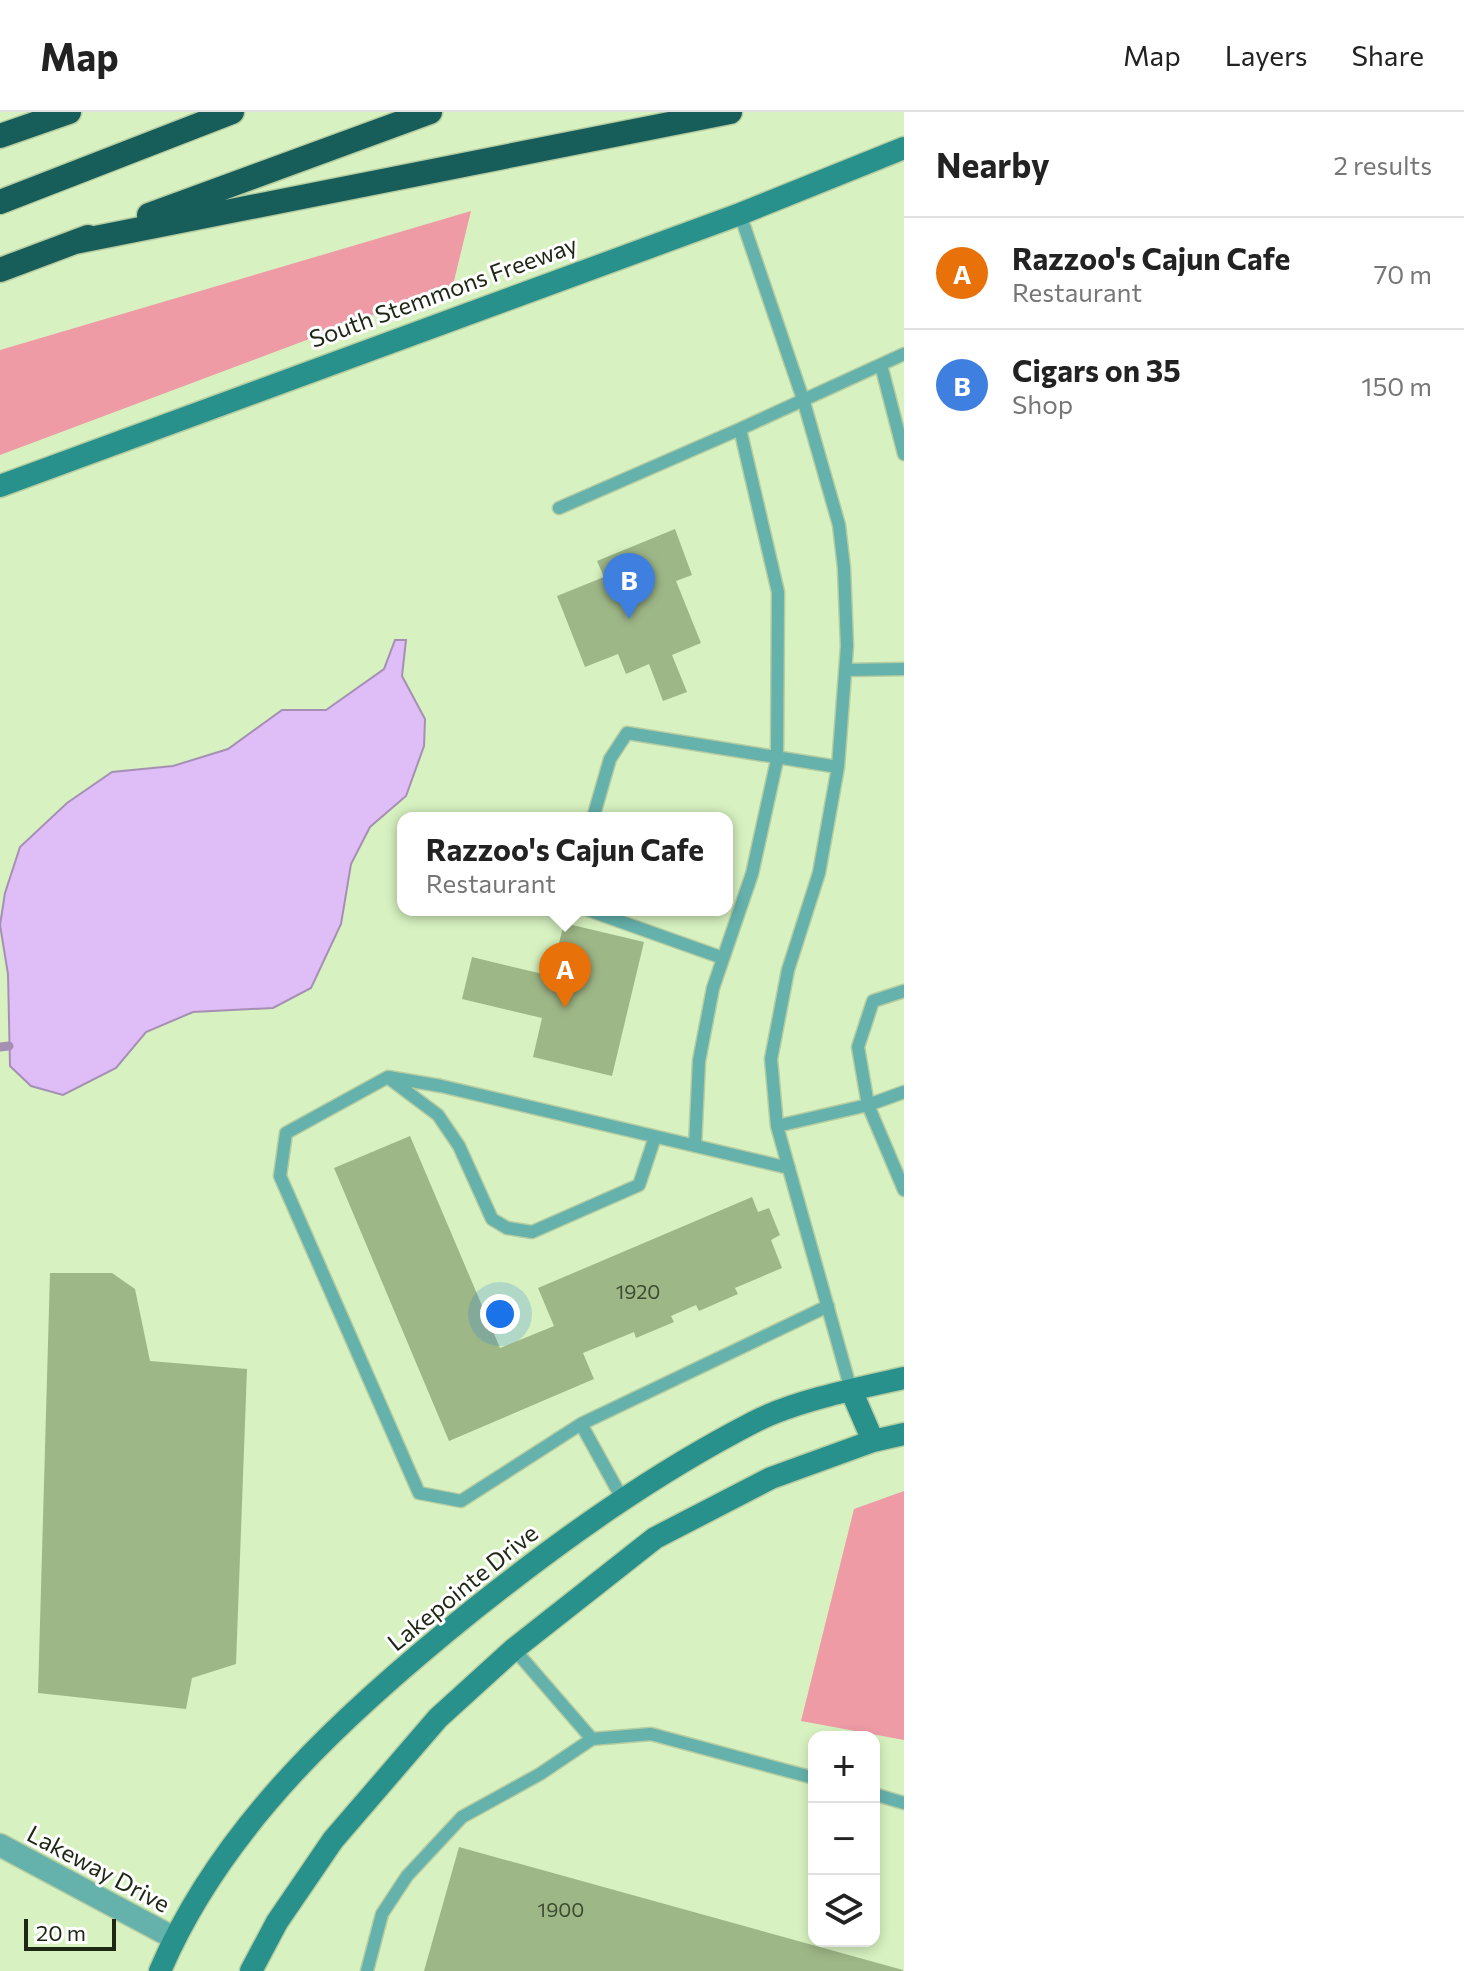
<!DOCTYPE html>
<meta charset="utf-8">
<style>
:root{--surface:#fff;--page:#f6f6f6;--text:#222;--muted:#767676;--line:#e0e0e0;--accent:#ea580c}
body{margin:0;font-family:Commissioner,sans-serif;background:var(--page);color:var(--text)}
.controls{position:absolute;right:24px;bottom:24px;display:grid;overflow:hidden;border-radius:16px;box-shadow:0 4px 12px #0003}
.controls button{width:72px;height:72px;display:grid;place-items:center;padding:0;border:0;border-bottom:2px solid var(--line);background:var(--surface);color:var(--text);font:40px sans-serif}
.scale{position:absolute;left:24px;bottom:20px;width:92px;box-sizing:border-box;padding-left:8px;border:4px solid #1d2714;border-top:0;font-size:22px;line-height:28px;white-space:nowrap;color:#1d2714;-webkit-text-stroke:6px #fff;paint-order:stroke}
.you{position:absolute;left:500px;top:1202px;width:28px;height:28px;margin:-20px;border:6px solid #fff;border-radius:50%;background:#1a73e8;box-shadow:0 0 0 12px #1a73e833}
.badge{display:grid;place-items:center;width:52px;height:52px;border-radius:50%;background:var(--accent);color:#fff;font-size:26px;font-weight:700}
.pin{position:absolute;translate:-50% -66px;filter:drop-shadow(0 2px 4px #0008)}
.pin::after{content:'';position:absolute;top:42px;width:28px;height:24px;background:inherit;clip-path:polygon(0 0,100% 0,50% 100%)}
.popup{position:absolute;left:397px;top:700px;width:336px;height:104px;box-sizing:border-box;display:grid;place-content:center;border-radius:16px;background:var(--surface);filter:drop-shadow(0 2px 6px #0005);font-size:26px;white-space:nowrap;color:var(--muted)}
.popup b{font-size:30px;color:var(--text)}
.popup::after{content:'';position:absolute;left:50%;top:100%;margin-left:-16px;border:16px solid transparent;border-top-color:var(--surface)}
.list{margin:0;padding:0;list-style:none}
h2{display:flex;justify-content:space-between;align-items:center;height:104px;margin:0;padding:0 32px;font-size:34px}
h2 small{font-size:26px;font-weight:400;color:var(--muted)}
.list li{display:grid;grid-template-columns:52px 1fr auto;gap:24px;align-items:center;box-sizing:border-box;height:112px;padding:0 32px;border-top:2px solid var(--line)}
.list b{display:block;font-size:30px;white-space:nowrap}
.list p{margin:0;font-size:26px;white-space:nowrap;color:var(--muted)}
.list em{font-size:26px;font-style:normal;color:var(--muted)}
.icon{flex:none;width:44px;height:44px;fill:none;stroke:currentColor;stroke-width:2;stroke-linecap:round;stroke-linejoin:round}
.map{position:relative;flex:none;width:904px;height:1859px;overflow:hidden}
header{display:flex;align-items:center;gap:48px;box-sizing:border-box;height:112px;padding:0 40px;background:var(--surface);border-bottom:2px solid var(--line)}
header strong{font-size:38px}
nav{display:flex;gap:44px;margin-inline-start:auto;font-size:28px}
main{display:flex}
aside{flex:1;background:var(--surface)}
.map>svg:first-child{display:block}
.green{fill:#ee9ba6}
.water{fill:#dfbdf7;stroke:#a590b3;stroke-width:2}
.lines{fill:none;stroke-linecap:round;stroke-linejoin:round}
.stream{stroke:#a590b3;stroke-width:9}
.building{fill:#9eb787}
.service-casing{stroke:#b6cda1;stroke-width:15}
.minor-casing{stroke:#b6cda1;stroke-width:25}
.secondary-casing{stroke:#b6cda1;stroke-width:25}
.motorway-casing{stroke:#b6cda1;stroke-width:27}
.service{stroke:#65b1ac;stroke-width:12}
.minor{stroke:#65b1ac;stroke-width:22}
.secondary{stroke:#28918c;stroke-width:22}
.motorway{stroke:#175e5b;stroke-width:24}
.labels{text-anchor:middle;dominant-baseline:central;stroke-width:6;stroke-linejoin:round;paint-order:stroke}
.number-label{font-size:20px;fill:#3d4b31}
.street-label{font-size:24px;fill:#1d2714;stroke:#fff}
</style>
<header>
<strong>Map</strong>
<nav><a>Map</a><a>Layers</a><a>Share</a></nav>
</header>
<main>
<div class="map">
<svg width="904" height="1859" viewBox="0 0 904 1859">
<rect width="100%" height="100%" fill="#d7f2c0"/>
<!-- green -->
<path class="green" d="M 471,99 L 453,173 L 0,343 L 0,238 Z
M 904,1379 L 904,1628 L 801,1609 L 854,1397 Z"/>
<!-- water -->
<path class="water" d="M 395,528 L 406,528 L 402,564 L 425,607 L 424,634 L 406,684 L 370,715 L 351,752 L 341,812 L 311,876 L 273,896 L 193,900 L 146,920 L 116,956 L 63,983 L 31,974 L 10,954 L 8,862 L 0,813 L 5,781 L 20,735 L 67,691 L 112,660 L 173,654 L 228,637 L 282,598 L 326,598 L 384,557 Z"/>
<g class="lines">
<!-- stream -->
<path class="stream" d="M 0,935 L 9,934"/>
</g>
<!-- building -->
<path class="building" d="M 675,417 L 692,463 L 676,469 L 701,531 L 672,543 L 687,580 L 663,589 L 649,552 L 626,562 L 618,542 L 585,555 L 557,484 L 604,465 L 597,449 Z
M 564,811 L 644,830 L 612,964 L 533,945 L 542,906 L 462,887 L 472,845 L 551,864 Z
M 410,1024 L 500,1236 L 554,1214 L 538,1176 L 752,1085 L 758,1100 L 769,1096 L 780,1123 L 771,1128 L 782,1156 L 735,1176 L 738,1182 L 699,1199 L 696,1193 L 671,1204 L 674,1210 L 636,1226 L 634,1220 L 583,1241 L 594,1267 L 449,1329 L 334,1056 Z
M 50,1161 L 112,1161 L 135,1177 L 150,1249 L 247,1257 L 236,1552 L 192,1566 L 186,1597 L 38,1581 Z
M 459,1735 L 903,1858 L 903,1859 L 424,1859 Z"/>
<g class="lines">
<defs>
<path id="service" d="M 740,102 L 803,287 L 839,413 L 844,456 L 847,534 L 838,655 L 819,761 L 788,858 L 771,947 L 777,1014 L 851,1278
M 881,253 L 904,342
M 559,396 L 740,317
M 846,558 L 904,557
M 593,706 L 610,647 L 627,621 L 838,655
M 588,798 L 723,846
M 904,879 L 873,889 L 858,935 L 868,993 L 904,1078
M 390,967 L 438,1003 L 459,1034 L 492,1107 L 507,1116 L 532,1120 L 639,1073 L 655,1025
M 777,1014 L 868,993 L 904,980
M 695,1034 L 699,949 L 713,876 L 752,762 L 777,648 L 778,480 L 740,317 L 904,242
M 789,1056 L 441,974 L 388,965 L 286,1021 L 280,1064 L 419,1381 L 461,1389 L 581,1312 L 828,1194
M 581,1312 L 623,1388
M 514,1537 L 592,1627 L 651,1622 L 814,1666
M 874,1682 L 904,1691
M 367,1859 L 382,1802 L 407,1764 L 462,1705 L 540,1662 L 592,1627"/>
<path id="minor" d="M 0,1733 L 174,1826"/>
<path id="secondary" d="M 0,374 L 740,102 L 904,36
M 851,1278 L 873,1329
M 160,1859 C 223,1711 350,1597 473,1498 C 561,1428 653,1362 754,1310 C 794,1289 859,1276 904,1266
M 251,1859 L 277,1810 L 333,1728 L 438,1606 L 514,1537 L 655,1426 L 771,1366 L 873,1329 L 904,1322"/>
<path id="motorway" d="M 0,24 L 69,0
M 0,90 L 232,0
M 149,103 L 430,0
M 75,130 L 730,0
M 0,158 L 88,125"/>
</defs>
<!-- service casing -->
<use href="#service" class="service-casing"/>
<!-- minor casing -->
<use href="#minor" class="minor-casing"/>
<!-- secondary casing -->
<use href="#secondary" class="secondary-casing"/>
<!-- motorway casing -->
<use href="#motorway" class="motorway-casing"/>
<!-- service -->
<use href="#service" class="service"/>
<!-- minor -->
<use href="#minor" class="minor"/>
<!-- secondary -->
<use href="#secondary" class="secondary"/>
<!-- motorway -->
<use href="#motorway" class="motorway"/>
</g>
<g class="labels">
<!-- number labels -->
<g class="number-label">
<text x="638" y="1179">1920</text>
<text x="561" y="1797">1900</text>
</g>
<!-- street labels -->
<g class="street-label">
<text transform="translate(443 179) rotate(-20)">South Stemmons Freeway</text>
<text transform="translate(462 1475) rotate(-39)">Lakepointe Drive</text>
<text transform="translate(99 1756) rotate(28)">Lakeway Drive</text>
</g>
</g>
</svg>
<div class="controls">
<button>+</button>
<button>−</button>
<button><svg class="icon" aria-label="layers" viewBox="0 0 24 24"><path d="M12 4l9 5-9 5-9-5zM3 14l9 5 9-5"/></svg></button>
</div>
<div class="scale">20 m</div>
<div class="you"></div>
<div class="pin badge" style="left:565px;top:896px;background:#e8710a">A</div>
<div class="popup"><b>Razzoo's Cajun Cafe</b>Restaurant</div>
<div class="pin badge" style="left:629px;top:507px;background:#3f7fe0">B</div>
</div>
<aside>
<h2>Nearby<small>2 results</small></h2>
<ul class="list">
<li><span class="badge" style="background:#e8710a">A</span><div><b>Razzoo's Cajun Cafe</b><p>Restaurant</p></div><em>70 m</em></li>
<li><span class="badge" style="background:#3f7fe0">B</span><div><b>Cigars on 35</b><p>Shop</p></div><em>150 m</em></li>
</ul>
</aside>
</main>
